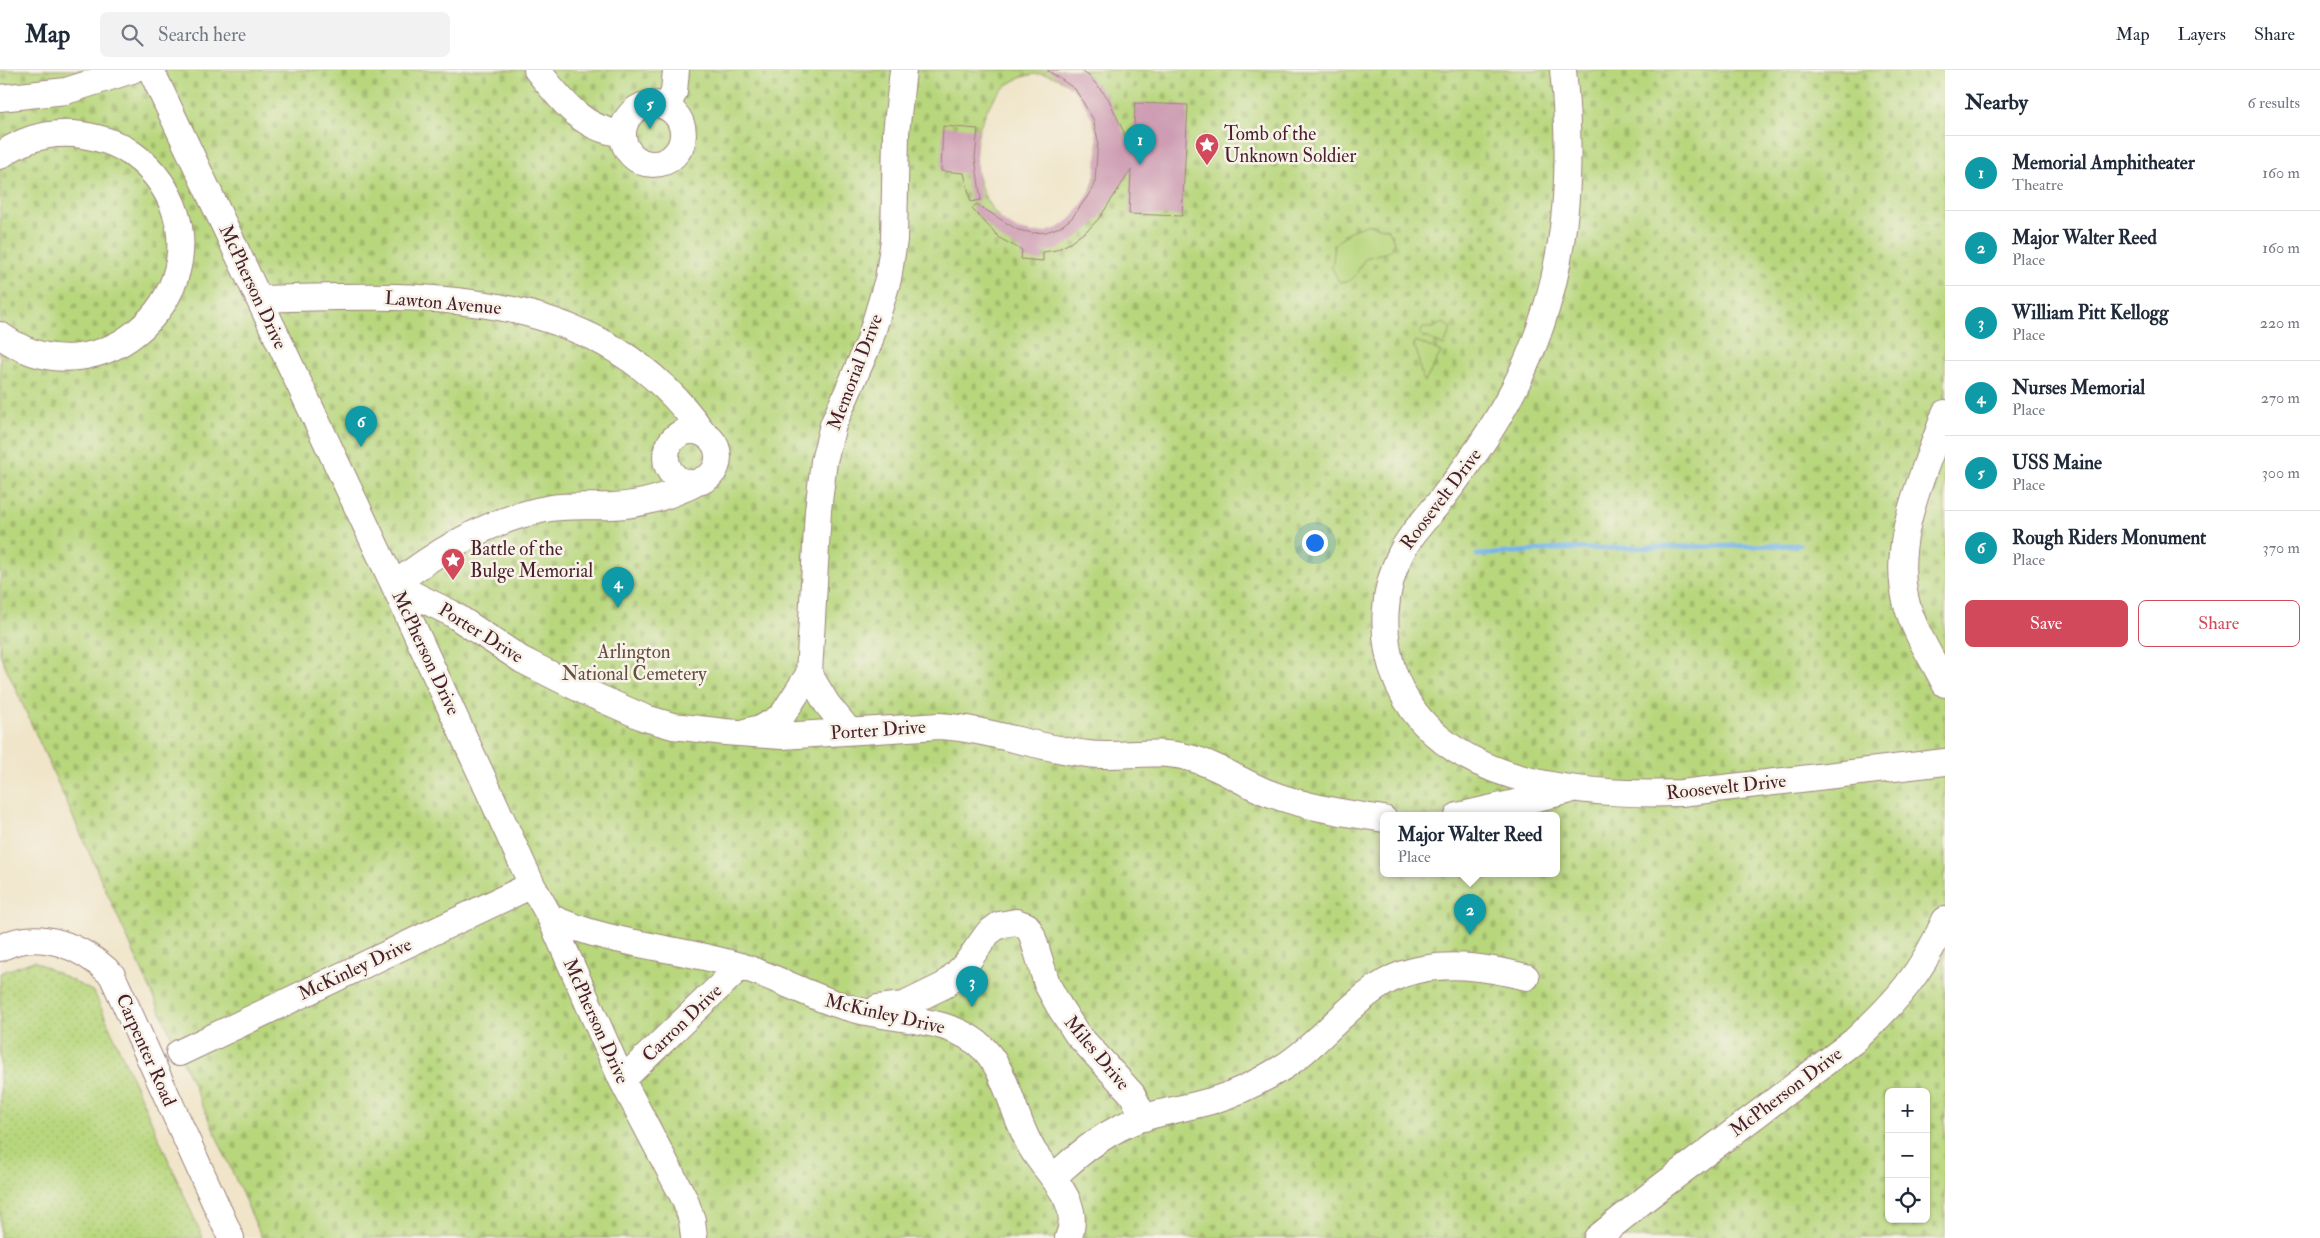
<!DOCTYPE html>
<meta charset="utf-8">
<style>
:root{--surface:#fff;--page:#f2f2f3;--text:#1f2937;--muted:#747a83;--line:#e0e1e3;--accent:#d1495b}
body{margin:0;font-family:"IM FELL Double Pica",serif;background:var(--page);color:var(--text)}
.controls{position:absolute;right:15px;bottom:15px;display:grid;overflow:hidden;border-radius:8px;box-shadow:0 1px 4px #0004}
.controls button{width:45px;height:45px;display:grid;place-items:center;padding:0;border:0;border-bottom:1px solid var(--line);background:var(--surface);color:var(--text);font:25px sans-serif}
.you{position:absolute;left:1314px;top:472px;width:18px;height:18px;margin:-12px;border:4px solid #fff;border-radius:50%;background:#1a73e8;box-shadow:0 0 0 8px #1a73e833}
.badge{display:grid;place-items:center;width:32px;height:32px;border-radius:50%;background:var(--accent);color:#fff;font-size:16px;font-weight:700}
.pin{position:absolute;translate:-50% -41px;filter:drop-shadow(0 1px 2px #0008)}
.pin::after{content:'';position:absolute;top:26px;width:18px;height:15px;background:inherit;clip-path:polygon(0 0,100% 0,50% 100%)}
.popup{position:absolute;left:1380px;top:742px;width:180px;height:65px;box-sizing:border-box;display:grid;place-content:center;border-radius:8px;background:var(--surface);filter:drop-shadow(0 1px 4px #0005);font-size:16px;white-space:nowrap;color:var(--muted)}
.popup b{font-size:19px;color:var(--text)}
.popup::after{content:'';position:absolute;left:50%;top:100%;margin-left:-10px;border:10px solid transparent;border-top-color:var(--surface)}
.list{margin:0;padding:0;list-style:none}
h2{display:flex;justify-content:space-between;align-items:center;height:65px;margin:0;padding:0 20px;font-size:21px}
h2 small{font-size:16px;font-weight:400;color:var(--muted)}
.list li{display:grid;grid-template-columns:32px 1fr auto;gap:15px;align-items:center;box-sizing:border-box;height:75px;padding:0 20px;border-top:1px solid var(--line)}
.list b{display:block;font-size:19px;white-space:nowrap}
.list p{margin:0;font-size:16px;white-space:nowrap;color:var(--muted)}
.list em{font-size:16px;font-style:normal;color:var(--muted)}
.actions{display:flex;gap:10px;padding:15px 20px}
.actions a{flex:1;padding:11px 0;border:1px solid var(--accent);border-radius:8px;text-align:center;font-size:18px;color:var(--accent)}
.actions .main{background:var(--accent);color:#fff}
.icon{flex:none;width:28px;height:28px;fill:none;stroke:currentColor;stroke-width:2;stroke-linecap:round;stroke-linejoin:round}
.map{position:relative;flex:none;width:1945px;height:1168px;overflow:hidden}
header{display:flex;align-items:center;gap:30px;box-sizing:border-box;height:70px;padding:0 25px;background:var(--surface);border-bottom:1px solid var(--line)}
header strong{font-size:24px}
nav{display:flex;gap:28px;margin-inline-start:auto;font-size:18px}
.search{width:350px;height:45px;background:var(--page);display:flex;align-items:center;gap:12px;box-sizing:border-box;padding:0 18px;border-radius:8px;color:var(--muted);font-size:19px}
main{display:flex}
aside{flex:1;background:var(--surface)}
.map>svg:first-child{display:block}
.grass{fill:url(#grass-dots);stroke:#817b54}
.cemetery{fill:url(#cemetery-stones);stroke:#817b54;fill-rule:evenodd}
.garden{fill:#b8d77d;stroke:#817b54}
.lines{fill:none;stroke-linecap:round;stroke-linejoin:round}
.stream{stroke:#77b5ea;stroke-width:5}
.building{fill:#ce9db3}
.minor-casing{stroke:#9d827a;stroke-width:28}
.minor{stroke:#fff;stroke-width:26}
.labels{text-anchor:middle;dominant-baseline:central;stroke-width:5;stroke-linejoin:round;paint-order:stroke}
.poi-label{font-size:19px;fill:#4a1f2b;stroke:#f7f3e8;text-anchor:start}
.street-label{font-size:19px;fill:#4a1f2b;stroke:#f7f3e8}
.park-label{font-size:19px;fill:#664d40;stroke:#f7f3e8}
</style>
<header>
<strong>Map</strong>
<div class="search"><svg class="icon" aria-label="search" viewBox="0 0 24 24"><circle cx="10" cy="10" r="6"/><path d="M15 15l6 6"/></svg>Search here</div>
<nav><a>Map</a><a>Layers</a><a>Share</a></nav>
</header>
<main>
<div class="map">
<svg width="1945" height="1168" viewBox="0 0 1945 1168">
<defs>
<pattern id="grass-dots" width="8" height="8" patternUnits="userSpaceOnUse" patternTransform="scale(1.25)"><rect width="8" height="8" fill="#b8d77d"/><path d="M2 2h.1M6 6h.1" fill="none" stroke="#a0b86c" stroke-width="1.8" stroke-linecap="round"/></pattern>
<pattern id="cemetery-stones" width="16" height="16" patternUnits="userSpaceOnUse" patternTransform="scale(1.25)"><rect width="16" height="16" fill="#b8d77d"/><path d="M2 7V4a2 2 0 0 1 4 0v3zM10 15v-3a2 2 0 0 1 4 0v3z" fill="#a0b86c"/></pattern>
</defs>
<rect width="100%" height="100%" fill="#f7f3e8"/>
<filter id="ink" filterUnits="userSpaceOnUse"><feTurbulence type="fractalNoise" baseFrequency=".02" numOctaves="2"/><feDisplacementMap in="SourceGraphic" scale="10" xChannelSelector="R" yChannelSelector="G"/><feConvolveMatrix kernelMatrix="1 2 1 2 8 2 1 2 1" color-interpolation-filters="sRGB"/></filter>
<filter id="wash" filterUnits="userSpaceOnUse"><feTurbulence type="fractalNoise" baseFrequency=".0096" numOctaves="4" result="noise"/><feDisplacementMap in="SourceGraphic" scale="20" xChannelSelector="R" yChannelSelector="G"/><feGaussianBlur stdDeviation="1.12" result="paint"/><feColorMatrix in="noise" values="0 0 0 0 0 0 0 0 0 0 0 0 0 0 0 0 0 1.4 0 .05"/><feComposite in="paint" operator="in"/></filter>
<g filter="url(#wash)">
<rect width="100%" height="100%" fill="#f0e5c9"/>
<!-- grass -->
<path class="grass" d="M 34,891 L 94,922 L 203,1168 L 0,1168 L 0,903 Z"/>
<!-- cemetery -->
<path class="cemetery" d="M 0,0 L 1945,0 L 1945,1168 L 262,1168 L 0,584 ZM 1044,4 C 1102,16 1112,96 1081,138 C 1023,215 939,110 993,30 C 1005,13 1023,3 1044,4 ZM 1384,746 L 1556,746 L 1556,804 L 1384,804 ZM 1889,1022 L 1926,1022 L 1926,1149 L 1889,1149 Z"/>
<!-- garden -->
<path class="garden" d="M 1369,154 L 1388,159 C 1405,185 1380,182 1366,188 C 1356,198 1358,214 1339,212 L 1332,198 L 1335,174 L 1350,161 Z
M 1443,253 L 1451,258 L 1444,276 L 1420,264 L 1423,258 L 1432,258 Z
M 1416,271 L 1441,282 L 1425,312 C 1417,300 1421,287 1414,276 Z"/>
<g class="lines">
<!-- stream -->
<path class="stream" d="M 1477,485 L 1559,479 L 1800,475"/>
</g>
<g id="blocks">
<!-- building -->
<path class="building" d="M 1047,0 L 1080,0 L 1089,6 L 1108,28 L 1133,82 L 1135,33 L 1188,35 L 1182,146 L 1129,144 L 1131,100 L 1100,147 L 1090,158 L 1070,173 L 1056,180 L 1043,182 L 1043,191 L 1021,189 L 1022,180 L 1001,169 L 972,139 L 976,134 L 1018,160 L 1033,163 L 1046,162 L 1060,157 L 1072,148 L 1092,120 L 1095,111 L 1098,70 L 1093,49 L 1075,19 Z
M 943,56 L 978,59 L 975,88 L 981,130 L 971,132 L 964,103 L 941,101 Z"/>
</g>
</g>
<g filter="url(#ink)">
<use href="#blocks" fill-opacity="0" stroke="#9d827a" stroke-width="1"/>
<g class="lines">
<defs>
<path id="minor" d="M 151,0 L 394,515 L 532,815 L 550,847 L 622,1010 L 685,1130 L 692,1150 L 694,1168
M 537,0 C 560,28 582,60 621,63
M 1563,0 C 1574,103 1567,205 1523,300 C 1502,346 1475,386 1444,426 C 1429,446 1411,462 1400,485 C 1383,521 1381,563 1393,601 C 1432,715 1579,726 1681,723 L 1945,692
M 0,28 L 66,21 L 132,0
M623 64a30 30 0 1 1 60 0a30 30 0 1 1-60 0Z
M 667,37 L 674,22 L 676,0
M 0,86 C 28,64 64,59 97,68 C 123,74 146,91 161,113 C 230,217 100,339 0,265
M 259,229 C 422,224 600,213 704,364
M 1945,343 C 1925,403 1889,470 1907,535 C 1915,563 1932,588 1945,614
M666 387a26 26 0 1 1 52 0a26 26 0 1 1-52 0Z
M 706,408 C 676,424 646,435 612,436 C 592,437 571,435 551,438 C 492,448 440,479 394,515 L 451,543 L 522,590 L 586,622 L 645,648 L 673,656 L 725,662 L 782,666 L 939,656 C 989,659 1037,678 1088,684 C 1120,688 1154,679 1186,687 C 1214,693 1239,711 1266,722 C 1304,737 1344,743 1384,749
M 809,604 L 827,634 L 849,661
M 748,661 L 764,657 L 782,646 L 809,604 L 818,440 L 824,391 L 833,355 L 869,273 L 888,209 L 894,170 L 896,63 L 903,0
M 1458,746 L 1567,721
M 550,847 C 609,875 678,877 740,896 C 780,908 815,930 857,940 C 898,951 953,947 985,980 C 1009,1006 1014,1051 1034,1082 C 1051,1108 1083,1134 1068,1168
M 0,878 C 40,857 83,877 112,905 L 231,1168
M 878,938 L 904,935 L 945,915 L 966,894 L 988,863 L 999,855 L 1016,852 L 1027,856 L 1032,865 L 1047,914 L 1059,936 L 1077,964 L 1132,1024 L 1144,1048
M 179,983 L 532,815
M 622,1010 L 741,896
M 1054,1107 C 1080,1082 1109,1059 1145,1047 C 1167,1041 1189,1037 1211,1031 C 1235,1024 1259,1012 1280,999 C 1323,973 1356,921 1403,904 C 1442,890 1486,897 1526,907
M 1597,1168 L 1649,1126 L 1854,971 C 1896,932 1922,903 1945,850"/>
</defs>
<!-- minor casing -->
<use href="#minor" class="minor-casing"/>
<!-- minor -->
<use href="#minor" class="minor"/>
</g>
</g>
<!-- icons -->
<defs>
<symbol id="sight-pin" viewBox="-11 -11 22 30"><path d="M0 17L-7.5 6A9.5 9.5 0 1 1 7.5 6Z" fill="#d1495b" stroke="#f7f3e8"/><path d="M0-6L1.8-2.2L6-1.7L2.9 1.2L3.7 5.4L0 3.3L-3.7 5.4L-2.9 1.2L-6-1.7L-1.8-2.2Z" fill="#fff"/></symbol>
</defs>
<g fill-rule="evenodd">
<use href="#sight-pin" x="1193" y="61" width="28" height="38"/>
<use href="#sight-pin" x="439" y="476" width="28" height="38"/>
</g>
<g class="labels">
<!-- poi labels -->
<g class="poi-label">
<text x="1224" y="64">Tomb of the<tspan x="1224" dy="22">Unknown Soldier</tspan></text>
<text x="470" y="479">Battle of the<tspan x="470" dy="22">Bulge Memorial</tspan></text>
</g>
<!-- street labels -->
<g class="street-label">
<text transform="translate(253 217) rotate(65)">McPherson Drive</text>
<text transform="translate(443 233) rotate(5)">Lawton Avenue</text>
<text transform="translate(855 302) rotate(-69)">Memorial Drive</text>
<text transform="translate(1441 429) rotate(-53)">Roosevelt Drive</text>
<text transform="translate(481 563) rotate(32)">Porter Drive</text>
<text transform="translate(426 583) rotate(65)">McPherson Drive</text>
<text transform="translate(878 660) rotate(-4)">Porter Drive</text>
<text transform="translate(1726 717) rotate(-6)">Roosevelt Drive</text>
<text transform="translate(355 899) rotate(-25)">McKinley Drive</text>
<text transform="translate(885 944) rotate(13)">McKinley Drive</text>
<text transform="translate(596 951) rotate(66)">McPherson Drive</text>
<text transform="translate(682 953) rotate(-44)">Carron Drive</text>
<text transform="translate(146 980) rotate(66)">Carpenter Road</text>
<text transform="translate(1097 983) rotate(50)">Miles Drive</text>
<text transform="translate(1786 1022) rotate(-37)">McPherson Drive</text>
</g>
<!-- park labels -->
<g class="park-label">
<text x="634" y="582">Arlington<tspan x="634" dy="22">National Cemetery</tspan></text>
</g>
</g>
</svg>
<div class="controls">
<button>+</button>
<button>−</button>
<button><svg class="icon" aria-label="locate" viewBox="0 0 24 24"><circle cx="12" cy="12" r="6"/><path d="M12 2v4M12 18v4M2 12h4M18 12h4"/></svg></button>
</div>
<div class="you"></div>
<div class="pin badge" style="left:1140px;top:95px;background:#0f9aa8">1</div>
<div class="pin badge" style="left:1470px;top:865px;background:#0f9aa8">2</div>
<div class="popup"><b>Major Walter Reed</b>Place</div>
<div class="pin badge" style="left:972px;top:937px;background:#0f9aa8">3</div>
<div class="pin badge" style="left:618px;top:538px;background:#0f9aa8">4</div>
<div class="pin badge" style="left:650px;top:59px;background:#0f9aa8">5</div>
<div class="pin badge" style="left:361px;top:377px;background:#0f9aa8">6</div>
</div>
<aside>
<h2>Nearby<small>6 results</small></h2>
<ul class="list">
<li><span class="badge" style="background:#0f9aa8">1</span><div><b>Memorial Amphitheater</b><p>Theatre</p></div><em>160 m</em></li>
<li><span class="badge" style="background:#0f9aa8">2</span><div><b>Major Walter Reed</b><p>Place</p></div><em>160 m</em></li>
<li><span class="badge" style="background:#0f9aa8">3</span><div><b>William Pitt Kellogg</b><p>Place</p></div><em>220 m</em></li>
<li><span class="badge" style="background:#0f9aa8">4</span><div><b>Nurses Memorial</b><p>Place</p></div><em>270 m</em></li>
<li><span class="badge" style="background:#0f9aa8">5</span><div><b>USS Maine</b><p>Place</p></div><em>300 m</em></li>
<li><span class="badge" style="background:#0f9aa8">6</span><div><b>Rough Riders Monument</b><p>Place</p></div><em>370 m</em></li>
</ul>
<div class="actions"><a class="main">Save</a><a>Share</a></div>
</aside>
</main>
